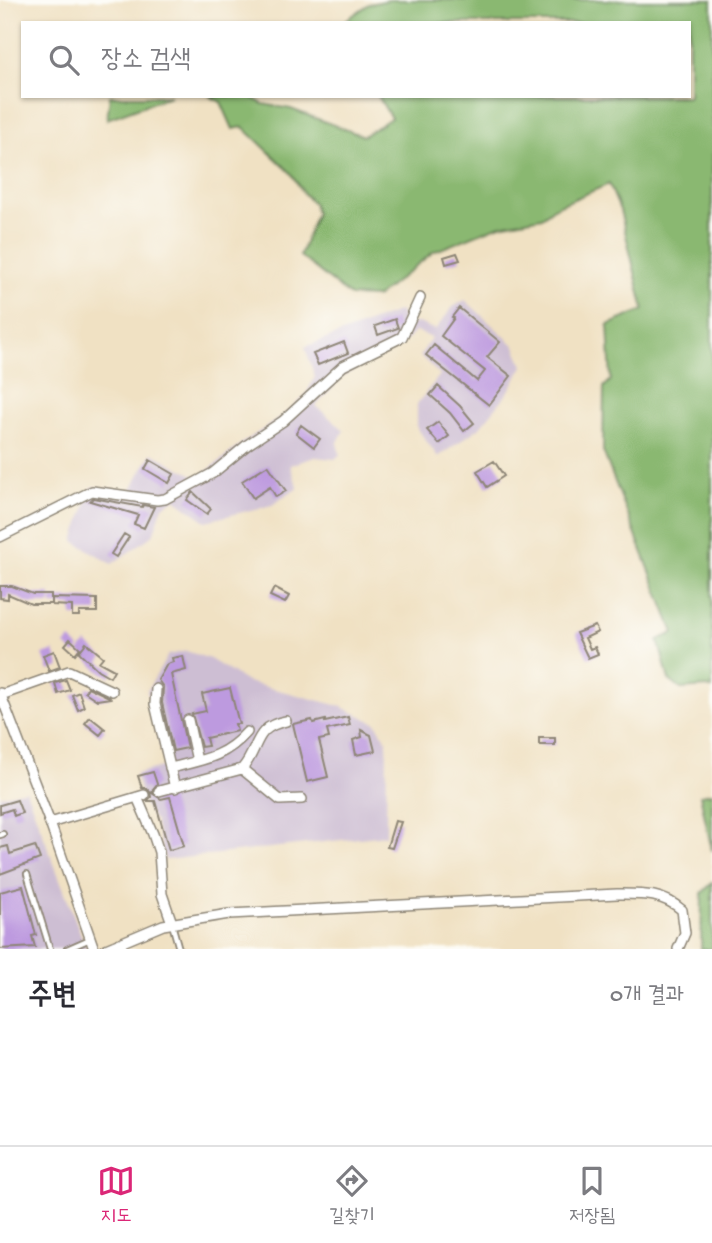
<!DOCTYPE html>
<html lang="ko">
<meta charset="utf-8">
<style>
:root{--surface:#fff;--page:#f7f7f7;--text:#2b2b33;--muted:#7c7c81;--line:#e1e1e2;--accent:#db2777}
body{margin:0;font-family:"Gochi Hand","Poor Story",sans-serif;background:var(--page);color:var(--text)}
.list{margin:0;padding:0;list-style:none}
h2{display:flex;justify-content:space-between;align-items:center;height:91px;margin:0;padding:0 28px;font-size:30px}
h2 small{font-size:23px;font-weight:400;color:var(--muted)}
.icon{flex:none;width:38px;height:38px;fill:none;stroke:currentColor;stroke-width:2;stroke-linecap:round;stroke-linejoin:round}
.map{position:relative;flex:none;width:712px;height:949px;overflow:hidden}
.search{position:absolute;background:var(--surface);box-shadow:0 2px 5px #0004;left:21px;right:21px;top:21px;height:77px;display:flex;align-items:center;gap:18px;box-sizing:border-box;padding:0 24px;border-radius:0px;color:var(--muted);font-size:26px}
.sheet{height:196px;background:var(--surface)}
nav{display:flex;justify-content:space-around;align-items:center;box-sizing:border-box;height:98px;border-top:2px solid var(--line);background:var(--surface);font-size:19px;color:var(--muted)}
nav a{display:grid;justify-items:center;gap:4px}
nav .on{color:var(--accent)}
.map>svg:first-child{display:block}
.industrial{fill:#cdbed3}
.forest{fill:#8ab871;stroke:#5a724e;stroke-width:2}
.building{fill:#bd9adf}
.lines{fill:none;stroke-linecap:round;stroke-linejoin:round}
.service-casing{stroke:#8e8677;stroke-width:8}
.minor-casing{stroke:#8e8677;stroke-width:12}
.service{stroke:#fff;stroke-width:4.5}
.minor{stroke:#fff;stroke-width:9}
</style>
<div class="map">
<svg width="712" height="949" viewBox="0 0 712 949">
<rect width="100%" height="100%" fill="#fdfcf7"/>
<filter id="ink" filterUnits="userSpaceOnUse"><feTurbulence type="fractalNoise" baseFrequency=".0143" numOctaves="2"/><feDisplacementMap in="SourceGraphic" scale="14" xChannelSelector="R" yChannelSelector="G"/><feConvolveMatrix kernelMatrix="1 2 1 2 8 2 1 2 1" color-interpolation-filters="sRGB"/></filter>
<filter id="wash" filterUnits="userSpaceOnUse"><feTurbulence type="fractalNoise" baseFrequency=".00686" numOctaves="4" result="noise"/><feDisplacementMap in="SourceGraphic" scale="28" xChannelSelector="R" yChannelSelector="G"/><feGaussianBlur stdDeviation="1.57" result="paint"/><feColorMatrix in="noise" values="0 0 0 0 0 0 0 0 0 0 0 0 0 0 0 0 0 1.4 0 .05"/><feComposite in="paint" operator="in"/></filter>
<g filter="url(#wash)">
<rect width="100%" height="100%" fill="#f0e1c3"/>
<!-- industrial -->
<path class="industrial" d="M 465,300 L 515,346 L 523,366 L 507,394 L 479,428 L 438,457 L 417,428 L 417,404 L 440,375 L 420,356 L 431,338 L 416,331 L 407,340 L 343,376 L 316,406 L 344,430 L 337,444 L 340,454 L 335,459 L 315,457 L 290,465 L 298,488 L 272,505 L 206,521 L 175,499 L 163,506 L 153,535 L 112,564 L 74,541 L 92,487 L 130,491 L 152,453 L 195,476 L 202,475 L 245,441 L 280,418 L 305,396 L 315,377 L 305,347 L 400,311 L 404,324 L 419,323 L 435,330 L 453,307 Z
M 186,651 L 210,659 L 247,682 L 340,706 L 376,723 L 387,741 L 386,835 L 165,860 L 155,821 L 145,806 L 135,774 L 165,766 L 147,691 L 168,655 Z
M 26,790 L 86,948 L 85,949 L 0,949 L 0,796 Z"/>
<!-- forest -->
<path class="forest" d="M 389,0 L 712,0 L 712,689 L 708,687 L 681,689 L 669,680 L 658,640 L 674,633 L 603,451 L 604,387 L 611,380 L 608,325 L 644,310 L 620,210 L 609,184 L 555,207 L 542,217 L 500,225 L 433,252 L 377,297 L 350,296 L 300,256 L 316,213 L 313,203 L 304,194 L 291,173 L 243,127 L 233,129 L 221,102 L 209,96 L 249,96 L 263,104 L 291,109 L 363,136 L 391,118 L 378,96 L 689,96 L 689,23 L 342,23 L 369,4 Z
M 110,96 L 170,96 L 107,119 Z
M 712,793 L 712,851 L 700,795 Z
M 712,883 L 712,949 L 701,949 L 702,893 Z"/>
<g id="blocks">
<!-- building -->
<path class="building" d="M 457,253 L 460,260 L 446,264 L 444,257 Z
M 459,308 L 500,342 L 487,357 L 511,376 L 489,405 L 426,355 L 434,345 L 477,381 L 485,371 L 441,336 L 454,318 L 452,317 Z
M 395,319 L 398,328 L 378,335 L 375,326 Z
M 344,342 L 348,353 L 318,365 L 313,354 Z
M 438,386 L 460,406 L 474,423 L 464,431 L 450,413 L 430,395 Z
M 438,422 L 449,436 L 439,444 L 427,430 Z
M 301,425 L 320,439 L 314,447 L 296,433 Z
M 150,460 L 174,474 L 169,483 L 145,469 Z
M 494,461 L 504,476 L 487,487 L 477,471 Z
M 268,465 L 286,491 L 276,497 L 270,487 L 253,498 L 242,481 Z
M 193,492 L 211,509 L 207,514 L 187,500 Z
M 93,498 L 142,507 L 143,505 L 154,507 L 144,528 L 134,524 L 138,515 L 90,501 Z
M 124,534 L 129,537 L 116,557 L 111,554 Z
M 0,586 L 12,586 L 33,594 L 51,594 L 51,604 L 31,604 L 8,594 L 8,599 L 0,598 Z
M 274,588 L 289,596 L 285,603 L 270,596 Z
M 52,598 L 97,599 L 97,612 L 79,612 L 79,616 L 72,616 L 72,606 L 52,605 Z
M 595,626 L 598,632 L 585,638 L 590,649 L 595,647 L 598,654 L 588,658 L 576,633 Z
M 70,639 L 80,648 L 75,654 L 65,645 Z
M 86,643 L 103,657 L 99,662 L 114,670 L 110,677 L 98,670 L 79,652 Z
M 54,651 L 60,667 L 49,671 L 43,655 Z
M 183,656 L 186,670 L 171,674 L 187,748 L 173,751 L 162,703 L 163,687 L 158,680 L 167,664 L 173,662 L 172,658 Z
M 66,680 L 70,690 L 58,694 L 55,683 Z
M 88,687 L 109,697 L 110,698 L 97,700 L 85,692 Z
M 230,688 L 239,724 L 235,724 L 237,731 L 206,738 L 208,746 L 201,747 L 192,714 L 206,711 L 202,694 Z
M 79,692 L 84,707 L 78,710 L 72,695 Z
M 90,717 L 105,729 L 100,735 L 85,723 Z
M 348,717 L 350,725 L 327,730 L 329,738 L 319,740 L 328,777 L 307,782 L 293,724 L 312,720 L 313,723 L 325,720 L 325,722 Z
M 361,730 L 371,735 L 375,751 L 356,755 L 353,740 L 362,737 Z
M 539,738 L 555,738 L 555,745 L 539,745 Z
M 153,772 L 157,784 L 153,789 L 152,793 L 161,799 L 170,797 L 184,846 L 169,850 L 155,801 L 147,801 L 151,797 L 150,792 L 146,788 L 142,788 L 138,776 Z
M 17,800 L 22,813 L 14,816 L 12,809 L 0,813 L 0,805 Z
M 395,821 L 401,822 L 392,848 L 387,847 Z
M 8,846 L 10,854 L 35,846 L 40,859 L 0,874 L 0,848 Z
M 23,886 L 36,935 L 32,936 L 35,947 L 0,949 L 0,892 Z"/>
</g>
</g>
<g filter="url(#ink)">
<use href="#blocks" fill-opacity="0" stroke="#8e8677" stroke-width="2"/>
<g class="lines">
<defs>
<path id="service" d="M 0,835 L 3,834
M 27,874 L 50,949
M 172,924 L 179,949
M 67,949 L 90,939"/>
<path id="minor" d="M 0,537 L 92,491 L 157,500 L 165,499 L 213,473 L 247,445 L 283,421 L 343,366 L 402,337 L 420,298
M 156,689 L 155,704 L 175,788
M 0,693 L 50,823 L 94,949
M 1,695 L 69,671 L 112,691
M 188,720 L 197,761
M 170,768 C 202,760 224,758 247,732
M 242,769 L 280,800 L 302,799
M 159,791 L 242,769 C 260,748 253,727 286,721
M 137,797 L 153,834 L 159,852 L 162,894 L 172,923
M 50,823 L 144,795
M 106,949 L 163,925 L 229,914 L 617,894 C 643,894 662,893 682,910 L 685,933 L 678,949"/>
</defs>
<!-- service casing -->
<use href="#service" class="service-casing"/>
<!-- minor casing -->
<use href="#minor" class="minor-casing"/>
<!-- service -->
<use href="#service" class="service"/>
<!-- minor -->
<use href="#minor" class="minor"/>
</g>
</g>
</svg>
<div class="search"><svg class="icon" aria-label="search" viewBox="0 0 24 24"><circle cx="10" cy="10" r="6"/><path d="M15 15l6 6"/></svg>장소 검색</div>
</div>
<section class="sheet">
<h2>주변<small>0개 결과</small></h2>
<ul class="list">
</ul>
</section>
<nav>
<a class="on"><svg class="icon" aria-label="map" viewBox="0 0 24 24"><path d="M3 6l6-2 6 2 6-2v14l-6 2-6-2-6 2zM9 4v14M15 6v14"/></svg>지도</a>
<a><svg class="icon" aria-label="directions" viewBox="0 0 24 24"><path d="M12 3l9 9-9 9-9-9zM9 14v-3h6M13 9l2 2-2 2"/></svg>길찾기</a>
<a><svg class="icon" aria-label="saved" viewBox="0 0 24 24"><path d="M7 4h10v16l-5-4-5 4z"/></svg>저장됨</a>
</nav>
